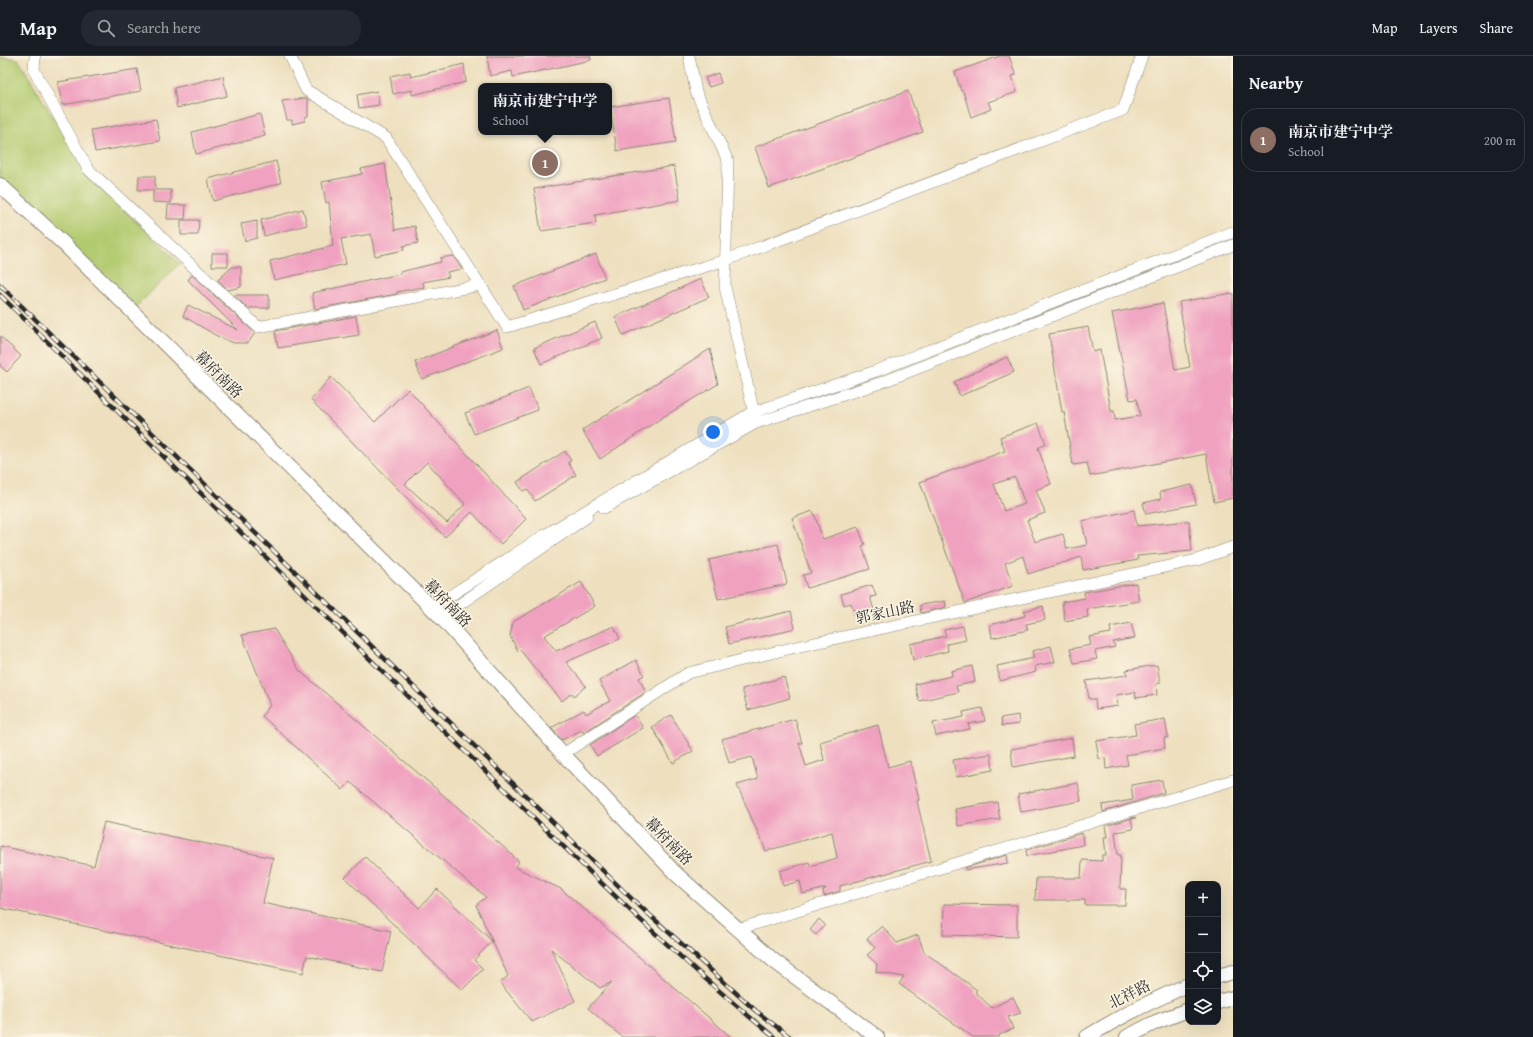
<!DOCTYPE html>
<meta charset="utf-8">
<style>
:root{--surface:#171b24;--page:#242831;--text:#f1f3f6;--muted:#9ea1a6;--line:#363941;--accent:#2563eb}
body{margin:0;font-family:"Gentium Book Plus","Noto Serif SC",serif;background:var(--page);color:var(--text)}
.controls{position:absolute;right:12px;bottom:12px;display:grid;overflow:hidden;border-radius:8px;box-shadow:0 4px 16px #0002}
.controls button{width:36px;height:36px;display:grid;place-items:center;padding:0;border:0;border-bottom:1px solid var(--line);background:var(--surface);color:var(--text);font:20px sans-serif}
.you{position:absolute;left:713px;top:376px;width:14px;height:14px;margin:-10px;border:3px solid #fff;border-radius:50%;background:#1a73e8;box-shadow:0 0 0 6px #1a73e833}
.badge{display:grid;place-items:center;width:26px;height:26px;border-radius:50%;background:var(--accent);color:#fff;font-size:13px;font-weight:700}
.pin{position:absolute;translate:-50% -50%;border:2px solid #fff;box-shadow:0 1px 4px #0006}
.popup{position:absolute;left:478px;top:27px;width:134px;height:52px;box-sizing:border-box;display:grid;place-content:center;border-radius:8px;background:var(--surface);filter:drop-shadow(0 1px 3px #0005);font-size:13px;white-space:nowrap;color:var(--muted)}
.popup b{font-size:15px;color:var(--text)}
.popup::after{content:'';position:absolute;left:50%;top:100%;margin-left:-8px;border:8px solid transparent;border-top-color:var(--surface)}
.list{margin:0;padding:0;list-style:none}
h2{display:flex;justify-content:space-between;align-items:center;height:52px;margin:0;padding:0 16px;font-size:17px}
h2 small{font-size:13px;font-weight:400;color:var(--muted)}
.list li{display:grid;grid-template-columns:26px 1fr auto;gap:12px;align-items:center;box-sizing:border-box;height:64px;margin:0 8px 8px;padding:0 8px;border:1px solid var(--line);border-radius:16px}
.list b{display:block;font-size:15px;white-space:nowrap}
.list p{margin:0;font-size:13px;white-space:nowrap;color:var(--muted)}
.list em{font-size:13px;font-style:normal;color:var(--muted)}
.icon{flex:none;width:22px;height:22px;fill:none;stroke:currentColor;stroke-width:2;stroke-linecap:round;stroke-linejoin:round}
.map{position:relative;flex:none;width:1233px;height:981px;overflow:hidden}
header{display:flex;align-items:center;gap:24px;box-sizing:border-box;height:56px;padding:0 20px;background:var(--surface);border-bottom:1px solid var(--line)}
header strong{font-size:19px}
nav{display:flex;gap:22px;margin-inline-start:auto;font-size:14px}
.search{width:280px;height:36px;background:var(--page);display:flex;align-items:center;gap:10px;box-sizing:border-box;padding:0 14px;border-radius:16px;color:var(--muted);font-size:15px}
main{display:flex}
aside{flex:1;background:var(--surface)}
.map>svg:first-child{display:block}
.green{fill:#b2ca6f;stroke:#6e7a4d}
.building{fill:#f0a1c0;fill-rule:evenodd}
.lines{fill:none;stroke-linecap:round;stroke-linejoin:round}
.minor-casing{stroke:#8c8675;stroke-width:12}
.tertiary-casing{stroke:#8c8675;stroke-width:16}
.minor{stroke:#fff;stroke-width:11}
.tertiary{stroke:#fff;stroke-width:14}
.rail-casing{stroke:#2b2b2b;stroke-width:4.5}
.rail{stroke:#fcf5e5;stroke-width:3;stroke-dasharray:9;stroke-linecap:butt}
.labels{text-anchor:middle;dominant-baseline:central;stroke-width:3;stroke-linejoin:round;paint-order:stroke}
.street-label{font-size:15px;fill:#2b2b2b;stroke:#fcf5e5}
</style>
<header>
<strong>Map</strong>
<div class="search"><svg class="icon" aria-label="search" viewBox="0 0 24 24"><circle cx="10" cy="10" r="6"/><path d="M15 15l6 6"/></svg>Search here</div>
<nav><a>Map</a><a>Layers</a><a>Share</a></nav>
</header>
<main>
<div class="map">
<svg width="1233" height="981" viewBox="0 0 1233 981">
<rect width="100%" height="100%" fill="#fcf5e5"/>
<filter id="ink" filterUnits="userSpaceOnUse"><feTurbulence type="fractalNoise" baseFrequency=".025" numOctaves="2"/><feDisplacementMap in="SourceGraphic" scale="8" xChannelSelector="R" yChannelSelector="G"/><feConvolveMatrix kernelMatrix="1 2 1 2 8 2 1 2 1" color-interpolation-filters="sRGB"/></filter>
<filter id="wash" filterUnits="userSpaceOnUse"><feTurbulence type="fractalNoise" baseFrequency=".012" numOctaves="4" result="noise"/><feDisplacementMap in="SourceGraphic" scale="16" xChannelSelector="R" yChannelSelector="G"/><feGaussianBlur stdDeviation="0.9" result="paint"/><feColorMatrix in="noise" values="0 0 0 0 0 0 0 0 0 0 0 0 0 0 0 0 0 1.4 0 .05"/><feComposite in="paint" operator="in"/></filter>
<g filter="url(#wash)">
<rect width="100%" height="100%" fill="#eee0bf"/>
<!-- green -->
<path class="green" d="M 2,1 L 18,3 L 90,122 L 180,207 L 135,252 L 0,124 L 0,3 Z"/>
<g id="blocks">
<!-- building -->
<path class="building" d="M 487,0 L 590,0 L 591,4 L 513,21 L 512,15 L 490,20 Z
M 1000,0 L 1009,0 L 1016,19 L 1012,20 L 1017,36 L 988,46 L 991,53 L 971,61 L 963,35 L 961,35 L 955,16 Z
M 464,8 L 466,26 L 412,39 L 412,34 L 393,38 L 390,20 L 410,16 L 411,21 Z
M 137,13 L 141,35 L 62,49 L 58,26 Z
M 718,17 L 721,27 L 709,31 L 705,22 Z
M 223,20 L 227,40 L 177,52 L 174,32 Z
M 377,35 L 379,49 L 359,52 L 357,39 Z
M 908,35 L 923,76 L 769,132 L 755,91 Z
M 305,42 L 308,43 L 308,60 L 305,61 L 305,65 L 292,68 L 292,64 L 287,64 L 282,45 Z
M 669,42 L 676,86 L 617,95 L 610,51 Z
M 260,58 L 265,80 L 196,98 L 192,76 Z
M 156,63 L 160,85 L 95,96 L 91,74 Z
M 276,105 L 281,127 L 213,145 L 208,123 Z
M 385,108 L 395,174 L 415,170 L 418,187 L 403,190 L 404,194 L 375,200 L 371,178 L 341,183 L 346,208 L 274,224 L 270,205 L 333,190 L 329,146 L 326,147 L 322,126 L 362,118 L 361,113 Z
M 674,110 L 680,144 L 595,159 L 596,167 L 541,175 L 534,133 Z
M 139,120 L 155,120 L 155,134 L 171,134 L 171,147 L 153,146 L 153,134 L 138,134 Z
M 168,149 L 186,149 L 185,163 L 167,163 Z
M 303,153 L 307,169 L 264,180 L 261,164 Z
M 181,164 L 199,164 L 198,179 L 181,179 Z
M 257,165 L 257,182 L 245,185 L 241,168 Z
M 212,197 L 228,197 L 228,210 L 212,210 Z
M 596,198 L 605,222 L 523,254 L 514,230 Z
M 453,200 L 462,213 L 447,216 L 449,221 L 423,226 L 424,231 L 397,236 L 397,238 L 315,253 L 312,237 L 400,218 L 400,216 L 441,206 L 440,202 Z
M 232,211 L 241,211 L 241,231 L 228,234 L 218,224 Z
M 192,219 L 255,277 L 248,287 L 234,287 L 217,280 L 183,260 L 188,249 L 238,274 L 188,224 Z
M 701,223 L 709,241 L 623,279 L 615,261 Z
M 1233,237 L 1233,442 L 1214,446 L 1206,398 L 1090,420 L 1087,407 L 1073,409 L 1064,356 L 1062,356 L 1049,278 L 1088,271 L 1093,296 L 1100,294 L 1111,355 L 1114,355 L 1115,364 L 1140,360 L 1137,343 L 1130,344 L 1112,257 L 1163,247 L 1175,314 L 1190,311 L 1179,246 Z
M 234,239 L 269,239 L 269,252 L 247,252 Z
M 356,260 L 359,279 L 278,292 L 275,275 Z
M 595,266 L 602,282 L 541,308 L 534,292 Z
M 497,274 L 503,292 L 422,323 L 415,306 Z
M 0,280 L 21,300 L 7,316 L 0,310 Z
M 710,293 L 718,328 L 663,361 L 600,403 L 582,374 Z
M 1007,301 L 1014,316 L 960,340 L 954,326 Z
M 331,321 L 375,366 L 408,333 L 526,463 L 501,488 L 472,456 L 445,481 L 311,344 ZM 427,406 L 465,448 L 447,467 L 405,428 Z
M 529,332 L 538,354 L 474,378 L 465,357 Z
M 1038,367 L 1046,388 L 1038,392 L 1051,428 L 1036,434 L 1045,457 L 1027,464 L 1035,486 L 1063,478 L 1067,493 L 1087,489 L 1082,465 L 1134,454 L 1137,470 L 1189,465 L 1192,495 L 1137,500 L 1138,504 L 1083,514 L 1081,501 L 1028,518 L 1023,500 L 1005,507 L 1013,530 L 965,547 L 920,426 L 1005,395 L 1000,381 ZM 1015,421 L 1025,448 L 1004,455 L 994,428 Z
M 565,395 L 571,405 L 568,406 L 576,419 L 535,445 L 527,433 L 523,435 L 517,426 Z
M 1192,429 L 1196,448 L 1146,458 L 1143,447 L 1161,443 L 1160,436 Z
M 813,455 L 823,483 L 858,471 L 865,489 L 862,490 L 870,513 L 807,532 L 803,519 L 811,517 L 792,462 Z
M 778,488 L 787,528 L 718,543 L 709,504 Z
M 581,526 L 595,550 L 544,580 L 556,595 L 614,570 L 620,583 L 566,606 L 586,630 L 574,640 L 572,637 L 562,645 L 520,594 L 518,595 L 510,580 L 513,566 Z
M 1136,527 L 1139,545 L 1087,553 L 1088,561 L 1065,565 L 1062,546 L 1085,542 L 1084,536 Z
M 872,529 L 876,540 L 870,541 L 874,554 L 855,559 L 851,547 L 844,549 L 841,538 Z
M 945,545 L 946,551 L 921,557 L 920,549 Z
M 1043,550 L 1045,564 L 1026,568 L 1028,574 L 992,582 L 990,569 L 1025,560 L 1024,555 Z
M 791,555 L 795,572 L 783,575 L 783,576 L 729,588 L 725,571 Z
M 1131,567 L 1135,582 L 1113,586 L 1115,591 L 1095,595 L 1097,603 L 1074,607 L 1070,593 L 1091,589 L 1089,581 L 1111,577 L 1110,571 Z
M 963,570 L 966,584 L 947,588 L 948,595 L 913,604 L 910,588 L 946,580 L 944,574 Z
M 274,573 L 300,615 L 508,795 L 519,806 L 515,811 L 561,833 L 731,981 L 622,981 L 588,952 L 612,926 L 600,932 L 551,893 L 575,945 L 532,966 L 500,927 L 508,920 L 476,849 L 486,841 L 350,726 L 343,734 L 262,660 L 270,649 L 242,579 Z
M 1051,590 L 1055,606 L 1035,610 L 1036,616 L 1000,625 L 997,610 L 1034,602 L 1032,595 Z
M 636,604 L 644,619 L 639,622 L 646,636 L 583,677 L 582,674 L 562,684 L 551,672 L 584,654 L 586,658 L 610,645 L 599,625 Z
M 1157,609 L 1160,627 L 1156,628 L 1157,639 L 1136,642 L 1135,636 L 1116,639 L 1118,650 L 1096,653 L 1095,643 L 1089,643 L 1086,625 L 1127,619 L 1126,614 Z
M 972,610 L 975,626 L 956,630 L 958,636 L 919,645 L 915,628 L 952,620 L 951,615 Z
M 784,621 L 790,642 L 748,654 L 742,633 Z
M 982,652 L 985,665 L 968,668 L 970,673 L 936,680 L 933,667 L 964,661 L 963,656 Z
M 635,659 L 643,672 L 597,700 L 590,689 Z
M 671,659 L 693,695 L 673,707 L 652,671 Z
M 1018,659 L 1019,668 L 1002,670 L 1001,662 Z
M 795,663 L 802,687 L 799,687 L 806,710 L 824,704 L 820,686 L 878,669 L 888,711 L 910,705 L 919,744 L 917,745 L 931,805 L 840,830 L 840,835 L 824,840 L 823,835 L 826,832 L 803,838 L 800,825 L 783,830 L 780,815 L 809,806 L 810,810 L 837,802 L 832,776 L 766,795 L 737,729 L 758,723 L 752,701 L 729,707 L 722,683 Z
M 1165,663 L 1168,681 L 1164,682 L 1165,692 L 1126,699 L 1128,709 L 1106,713 L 1105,702 L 1099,703 L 1096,685 L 1136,679 L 1134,668 Z
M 1072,682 L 1074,700 L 1013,711 L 1011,693 Z
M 991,698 L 993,714 L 956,721 L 953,704 Z
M 1162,724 L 1164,737 L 1103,756 L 1102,749 L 1133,744 L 1131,729 Z
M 1078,727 L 1081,745 L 1021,756 L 1018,738 Z
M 997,746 L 1000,763 L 958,770 L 955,753 Z
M 1135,761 L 1136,762 L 1131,763 L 1133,773 L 1115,776 L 1118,799 L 1121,799 L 1120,833 L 1126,833 L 1125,849 L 1085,849 L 1085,844 L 1035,844 L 1036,822 L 1081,822 L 1082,804 L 1102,805 L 1102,799 L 1106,799 L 1104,781 L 1107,781 L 1105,770 Z
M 104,766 L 273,802 L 263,847 L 391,875 L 382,916 L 307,900 L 303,917 L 0,852 L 0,790 L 94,810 Z
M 1082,777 L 1083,789 L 1027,800 L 1026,794 Z
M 1007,799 L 1008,807 L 965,814 L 965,812 Z
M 365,801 L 419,852 L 437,833 L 492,885 L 474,904 L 483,913 L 462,934 L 345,822 Z
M 944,848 L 1017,849 L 1017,881 L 943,879 Z
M 819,863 L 825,869 L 816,879 L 810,874 Z
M 882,870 L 897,887 L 918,879 L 924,896 L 977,934 L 975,936 L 992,952 L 1013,941 L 1021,957 L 1008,961 L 1013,973 L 999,979 L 999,981 L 973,981 L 899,928 L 904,921 L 876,916 L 877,908 L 867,899 L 875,892 L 867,883 Z"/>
</g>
</g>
<g filter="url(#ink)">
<use href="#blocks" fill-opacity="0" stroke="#8c8675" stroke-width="1"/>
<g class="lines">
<defs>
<path id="minor" d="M 35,0 L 34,14 L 88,113 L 258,271 L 480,229
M 290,0 L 306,34 L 386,82 L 507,271 L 726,204 L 1123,54 L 1142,0
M 689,0 L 696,36 L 728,105 L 725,231 L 755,362
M 604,452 L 756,367 L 880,327 L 1233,189
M 431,552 L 545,479 L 751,357 L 876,315 L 1233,176
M 441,561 L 587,461
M 563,698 L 688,617 L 796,591 L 1197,504 L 1233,491
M 738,873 L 1233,724"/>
<path id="tertiary" d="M 0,129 L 63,187 L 441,561 L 563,698 L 675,817 L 774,905 L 877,981
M 1218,920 L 1233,916
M 1218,946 L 1233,942
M 1087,981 C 1119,961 1153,944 1188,929
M 1127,981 L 1156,966 L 1188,954"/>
</defs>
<!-- minor casing -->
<use href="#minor" class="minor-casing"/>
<!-- tertiary casing -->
<use href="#tertiary" class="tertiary-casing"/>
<!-- minor -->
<use href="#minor" class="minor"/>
<!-- tertiary -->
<use href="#tertiary" class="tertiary"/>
<defs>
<path id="rail" d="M 0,229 L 633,844 L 756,955 L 790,981
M 0,239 C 157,394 314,550 473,703 C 572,798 668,895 774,981"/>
</defs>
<!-- rail casing -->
<use href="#rail" class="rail-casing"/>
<!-- rail -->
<use href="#rail" class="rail"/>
</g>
</g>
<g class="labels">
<!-- street labels -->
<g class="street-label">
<text transform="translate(219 318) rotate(45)">幕府南路</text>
<text transform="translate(448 547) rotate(46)">幕府南路</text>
<text transform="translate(885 556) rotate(-12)">郭家山路</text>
<text transform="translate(669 785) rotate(46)">幕府南路</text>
<text transform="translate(1129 938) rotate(-27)">北祥路</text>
</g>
</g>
</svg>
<div class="controls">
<button>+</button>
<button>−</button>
<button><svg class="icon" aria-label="locate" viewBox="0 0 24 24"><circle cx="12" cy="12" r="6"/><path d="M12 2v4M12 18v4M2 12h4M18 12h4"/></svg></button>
<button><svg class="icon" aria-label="layers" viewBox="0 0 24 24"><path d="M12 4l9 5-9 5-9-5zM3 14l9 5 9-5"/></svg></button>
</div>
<div class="you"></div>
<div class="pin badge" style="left:545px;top:107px;background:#8d6e63">1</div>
<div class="popup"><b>南京市建宁中学</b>School</div>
</div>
<aside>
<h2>Nearby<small></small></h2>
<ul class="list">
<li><span class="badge" style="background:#8d6e63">1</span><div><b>南京市建宁中学</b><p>School</p></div><em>200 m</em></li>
</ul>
</aside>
</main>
